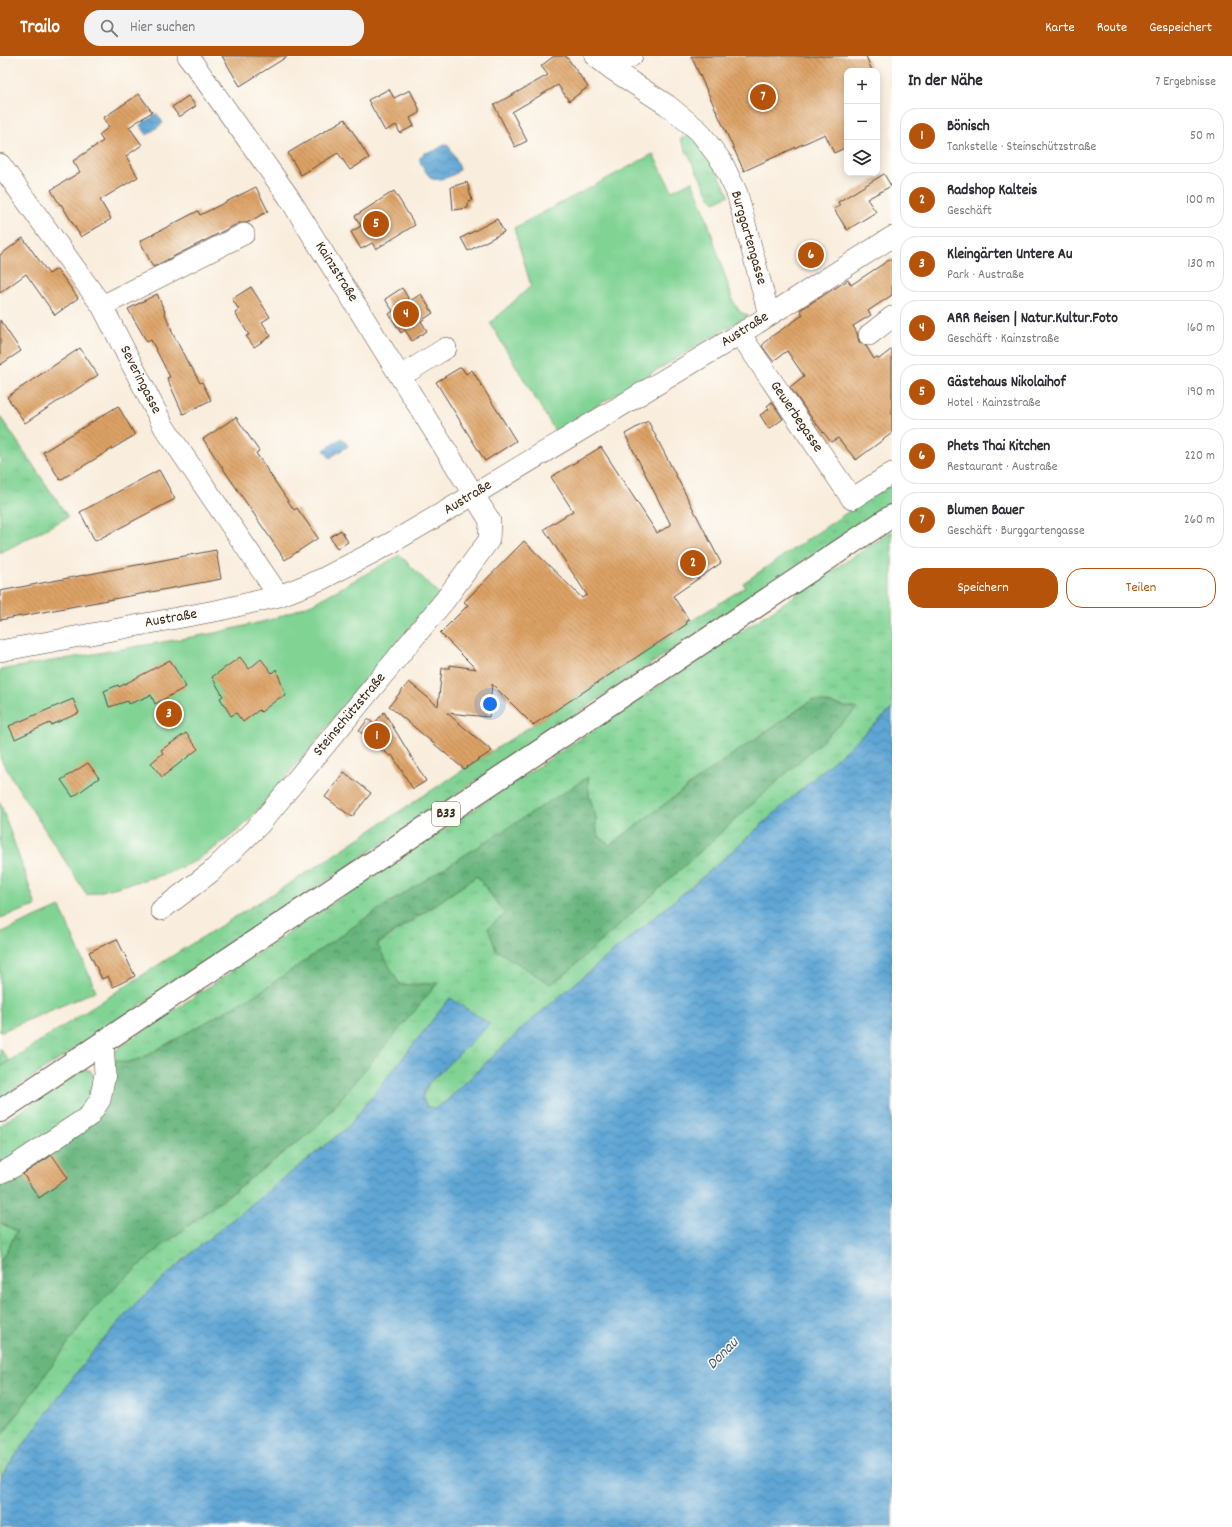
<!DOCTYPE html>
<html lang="de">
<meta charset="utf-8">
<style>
:root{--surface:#fff;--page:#f2f2f3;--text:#2b2b33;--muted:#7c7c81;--line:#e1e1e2;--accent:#b45309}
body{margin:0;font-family:Dekko,sans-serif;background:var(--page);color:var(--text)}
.controls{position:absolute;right:12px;top:12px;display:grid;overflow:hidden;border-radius:8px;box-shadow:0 2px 10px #0003}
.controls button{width:36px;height:36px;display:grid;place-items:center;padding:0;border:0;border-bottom:1px solid var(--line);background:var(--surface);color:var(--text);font:20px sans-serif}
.you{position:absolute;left:490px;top:648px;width:14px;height:14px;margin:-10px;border:3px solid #fff;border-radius:50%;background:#1a73e8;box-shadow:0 0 0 6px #1a73e833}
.badge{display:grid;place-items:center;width:26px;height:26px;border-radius:50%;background:var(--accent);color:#fff;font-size:13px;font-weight:700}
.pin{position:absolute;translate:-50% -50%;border:2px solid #fff;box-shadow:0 1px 4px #0006}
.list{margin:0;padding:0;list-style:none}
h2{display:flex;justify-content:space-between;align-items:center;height:52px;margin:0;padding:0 16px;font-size:17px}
h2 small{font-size:13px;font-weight:400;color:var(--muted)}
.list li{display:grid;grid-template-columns:26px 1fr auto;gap:12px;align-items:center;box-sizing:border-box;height:56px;margin:0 8px 8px;padding:0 8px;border:1px solid var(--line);border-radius:16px}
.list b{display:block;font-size:15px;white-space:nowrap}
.list p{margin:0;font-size:13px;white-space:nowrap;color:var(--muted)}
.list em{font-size:13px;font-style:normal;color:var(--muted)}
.actions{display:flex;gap:8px;padding:12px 16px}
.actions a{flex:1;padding:9px 0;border:1px solid var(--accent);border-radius:16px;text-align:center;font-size:14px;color:var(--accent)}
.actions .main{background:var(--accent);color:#fff}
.icon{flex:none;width:22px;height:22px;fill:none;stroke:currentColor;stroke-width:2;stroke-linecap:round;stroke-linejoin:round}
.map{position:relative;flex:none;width:892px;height:1471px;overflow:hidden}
header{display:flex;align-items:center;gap:24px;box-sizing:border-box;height:56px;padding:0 20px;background:var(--accent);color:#fff}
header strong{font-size:19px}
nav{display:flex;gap:22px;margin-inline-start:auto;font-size:14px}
.search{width:280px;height:36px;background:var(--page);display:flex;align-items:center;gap:10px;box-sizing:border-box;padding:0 14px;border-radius:16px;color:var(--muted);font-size:15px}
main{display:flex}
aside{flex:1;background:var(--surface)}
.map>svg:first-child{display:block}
.grass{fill:url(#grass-tufts);stroke:#5e7e59}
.forest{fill:url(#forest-crowns);stroke:#52704e}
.green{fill:#81d394;stroke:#5e7e59}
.water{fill:url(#water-waves);stroke:#4d687a}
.building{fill:url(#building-back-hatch)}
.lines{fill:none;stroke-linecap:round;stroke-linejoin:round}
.minor-casing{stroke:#58473b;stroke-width:22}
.highway-casing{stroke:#58473b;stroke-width:24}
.minor{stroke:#fff;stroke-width:21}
.highway{stroke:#fff;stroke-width:22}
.labels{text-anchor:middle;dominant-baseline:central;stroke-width:3;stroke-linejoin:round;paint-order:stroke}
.shield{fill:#fdfcf7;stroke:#75695f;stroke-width:1}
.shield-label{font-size:14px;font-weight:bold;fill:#3b2a1e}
.street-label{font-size:15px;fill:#3b2a1e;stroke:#fdfcf7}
.water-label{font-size:16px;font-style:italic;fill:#495c67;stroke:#fdfcf7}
</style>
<header>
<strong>Trailo</strong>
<div class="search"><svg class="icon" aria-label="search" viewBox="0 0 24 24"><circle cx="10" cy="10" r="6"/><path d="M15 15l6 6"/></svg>Hier suchen</div>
<nav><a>Karte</a><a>Route</a><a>Gespeichert</a></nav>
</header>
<main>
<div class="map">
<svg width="892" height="1471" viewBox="0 0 892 1471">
<defs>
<pattern id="grass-tufts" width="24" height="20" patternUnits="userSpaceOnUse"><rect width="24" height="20" fill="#81d394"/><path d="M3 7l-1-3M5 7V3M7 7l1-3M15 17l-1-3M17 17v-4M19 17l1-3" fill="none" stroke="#70b57f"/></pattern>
<pattern id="forest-crowns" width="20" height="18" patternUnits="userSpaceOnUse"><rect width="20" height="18" fill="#68b57e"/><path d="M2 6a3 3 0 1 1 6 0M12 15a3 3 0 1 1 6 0" fill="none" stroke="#579367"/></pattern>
<pattern id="water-waves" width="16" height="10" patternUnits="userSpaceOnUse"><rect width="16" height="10" fill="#5fa6d5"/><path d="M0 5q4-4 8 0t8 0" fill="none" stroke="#5087ac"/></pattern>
<pattern id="building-back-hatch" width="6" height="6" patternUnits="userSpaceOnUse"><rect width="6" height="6" fill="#dda266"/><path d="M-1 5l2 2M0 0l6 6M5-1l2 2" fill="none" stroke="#b48453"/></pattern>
</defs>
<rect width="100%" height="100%" fill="#fdfcf7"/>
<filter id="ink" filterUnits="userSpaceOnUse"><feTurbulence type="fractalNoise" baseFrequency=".025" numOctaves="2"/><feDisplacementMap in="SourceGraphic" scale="8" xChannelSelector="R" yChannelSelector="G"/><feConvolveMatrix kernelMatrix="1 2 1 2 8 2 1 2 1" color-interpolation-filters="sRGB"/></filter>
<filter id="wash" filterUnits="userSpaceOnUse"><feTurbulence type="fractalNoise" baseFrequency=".012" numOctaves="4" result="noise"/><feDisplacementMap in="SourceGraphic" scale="16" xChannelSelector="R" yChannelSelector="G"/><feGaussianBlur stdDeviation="0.9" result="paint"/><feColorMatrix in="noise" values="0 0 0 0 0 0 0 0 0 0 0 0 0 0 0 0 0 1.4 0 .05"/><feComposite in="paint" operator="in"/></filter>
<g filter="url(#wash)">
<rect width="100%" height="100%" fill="#f9eddd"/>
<!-- grass -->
<path class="grass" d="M 692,78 L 712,105 L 729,139 L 715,146 L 710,141 L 680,83 Z
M 0,360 L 68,461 L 0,497 Z
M 892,428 L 892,446 L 874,459 L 0,1043 L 0,1011 L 180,895 L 308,816 L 406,751 L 687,569 L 686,565 L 689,564 L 691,565 L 745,531 L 743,527 L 848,456 Z
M 892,475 L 892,653 L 705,819 L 529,966 L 445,1046 L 435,1052 L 427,1051 L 422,1041 L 429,1027 L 489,968 L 450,942 L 348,1071 L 197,1192 L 138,1245 L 89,1300 L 0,1421 L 0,1382 L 89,1258 L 123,1223 L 162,1190 L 315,1073 L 437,927 L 400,929 L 377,889 L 477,820 L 505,858 L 563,920 L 857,653 L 812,644 L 713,712 L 610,789 L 597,779 L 596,762 L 589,739 L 588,722 L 370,859 L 260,936 L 142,1002 L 125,1007 L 114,1003 L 116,994 L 255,899 Z
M 85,1013 L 90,1014 C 101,1029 86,1048 76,1059 L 0,1108 L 0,1069 Z
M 0,1167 L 17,1175 L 0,1206 Z"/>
<!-- forest -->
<path class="forest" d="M 812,644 L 857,653 L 563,920 L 550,928 L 496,894 L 488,872 L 505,858 L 477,820 L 377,888 L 400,929 L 438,927 L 315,1073 L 162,1190 L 124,1223 L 89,1258 L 0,1382 L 0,1206 L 17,1175 L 0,1167 L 0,1125 L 92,1065 L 114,1003 L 125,1007 L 142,1002 L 260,936 L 370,859 L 588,721 L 589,739 L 596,762 L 597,779 L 610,789 L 713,712 Z"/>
<!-- green -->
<path class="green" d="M 653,98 L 672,135 L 692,125 L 703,151 L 733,245 L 740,256 L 749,259 L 555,375 L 490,267 L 531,230 L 514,172 Z
M 400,499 L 440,539 L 384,600 L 273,738 L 242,771 L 216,791 L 193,806 L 166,818 L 87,839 L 18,732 L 0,702 L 0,614 L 215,577 L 270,564 L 312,548 Z
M 0,746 L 36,850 L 0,862 Z
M 60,851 L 96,935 L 0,976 L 0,877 Z
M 0,992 L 9,1005 L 0,1011 Z"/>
<!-- water -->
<path class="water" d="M 157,58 L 163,67 L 147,79 L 140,69 Z
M 445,89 L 449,90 L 459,110 L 459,114 C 455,120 439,125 432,123 C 428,119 415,104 422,99 C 425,96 430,96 434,95 C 438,93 441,90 445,89 Z
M 342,382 L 348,390 L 330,402 L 324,394 Z
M 892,653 L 892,1471 L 0,1471 L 0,1421 L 89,1300 L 138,1245 L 197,1192 L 348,1071 L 450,942 L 490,968 L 429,1027 L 422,1041 L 427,1051 L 435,1052 L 445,1046 L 529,966 L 705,819 Z"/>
<g id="blocks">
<!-- building -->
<path class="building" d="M 222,0 L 288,0 L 240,30 Z
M 554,0 L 566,0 L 588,31 L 569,45 L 558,29 L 512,56 L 527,85 L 515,91 L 494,49 L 548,19 L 541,10 Z
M 691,0 L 866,0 L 872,15 L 847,15 L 847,91 L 834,97 L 825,78 L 744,115 Z
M 389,33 L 394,42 L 410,34 L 419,52 L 419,57 L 410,62 L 414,70 L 400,77 L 396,69 L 385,75 L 368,44 Z
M 139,38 L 152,56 L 129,71 L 142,89 L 126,100 L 138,121 L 100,144 L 111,163 L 81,181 L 61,148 L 60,149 L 51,134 L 80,116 L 73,105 L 103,85 L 99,79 L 109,71 L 103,62 Z
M 188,40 L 196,50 L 179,61 L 172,51 Z
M 345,63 L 369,102 L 350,114 L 338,97 L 301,119 L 288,97 Z
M 884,118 L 891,130 L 867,143 L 876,156 L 847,174 L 834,153 L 840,150 L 838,146 Z
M 467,126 L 472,145 L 468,146 L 468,152 L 453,154 L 451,131 Z
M 256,131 L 268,155 L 247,167 L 239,167 L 153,211 L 140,185 L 198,155 L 200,159 Z
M 394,135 L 415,169 L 376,193 L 372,187 L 361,193 L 351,176 L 361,170 L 355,160 Z
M 497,163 L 504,176 L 468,195 L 461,182 Z
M 23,182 L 49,218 L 57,213 L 78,242 L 55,259 L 26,218 L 0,237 L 0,199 Z
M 892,202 L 892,239 L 868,255 L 871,259 L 853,270 L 857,277 L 859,286 L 866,290 L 874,303 L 876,301 L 879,303 L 892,293 L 892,377 L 856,404 L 838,382 L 831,386 L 811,361 L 790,331 L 804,320 L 787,295 L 773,305 L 762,290 L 769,282 L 803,259 L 800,254 L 848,224 L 851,229 Z
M 251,231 L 270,261 L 262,266 L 271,280 L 254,291 L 246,280 L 249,279 L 235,257 L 239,254 L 232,243 Z
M 402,232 L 410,245 L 421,238 L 433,257 L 421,265 L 427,275 L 412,285 L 405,274 L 401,277 L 389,258 L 393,255 L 385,243 Z
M 157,238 L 165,256 L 164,256 L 172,274 L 171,274 L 190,311 L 191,310 L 200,327 L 202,326 L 211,344 L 183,358 L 167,322 L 170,321 L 151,284 L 147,286 L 128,253 Z
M 0,264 L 21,295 L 0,309 Z
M 80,292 L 98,319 L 25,367 L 7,341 Z
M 461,311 L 466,318 L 472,314 L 516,385 L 485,405 L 436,326 Z
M 772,346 L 783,363 L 769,373 L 760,359 L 769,353 L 767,350 Z
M 118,350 L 135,379 L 60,424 L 43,396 Z
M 236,361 L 259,395 L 256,397 L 294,454 L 297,452 L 318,482 L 285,504 L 203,383 Z
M 648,365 L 721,507 L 673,540 L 689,564 L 686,565 L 687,568 L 533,669 L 492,628 L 489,661 L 447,657 L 492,695 L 464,713 L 389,650 L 409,626 L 438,650 L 442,612 L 450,612 L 450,609 L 476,613 L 440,577 L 468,549 L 464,546 L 524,485 L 582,542 L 587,539 L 544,473 L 573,455 L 551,421 L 601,391 L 657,477 L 671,469 L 625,378 Z
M 159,414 L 175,443 L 95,485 L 80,456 Z
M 341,474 L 348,486 L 337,493 L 330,481 Z
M 216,494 L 221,523 L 0,564 L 0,535 Z
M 240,601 L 249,613 L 261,603 L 272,617 L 276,613 L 286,640 L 279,642 L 261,656 L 259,654 L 243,666 L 236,657 L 231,660 L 220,642 L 223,640 L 212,621 Z
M 170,604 L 186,631 L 155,648 L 151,639 L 129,648 L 128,645 L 109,651 L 104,635 L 118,629 L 119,631 Z
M 73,643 L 79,657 L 51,669 L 50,667 L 15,683 L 9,670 Z
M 384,656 L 426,725 L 413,733 L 392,699 L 390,700 L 359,675 L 368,663 L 374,668 Z
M 186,677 L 198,693 L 162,721 L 151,707 L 163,697 L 161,694 Z
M 88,707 L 99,722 L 73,741 L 61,724 Z
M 344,716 L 371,737 L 352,761 L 325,741 Z
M 117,883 L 135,920 L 113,931 L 108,920 L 102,923 L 89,896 Z
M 52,1099 L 68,1122 L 39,1142 L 23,1118 Z"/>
</g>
</g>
<g filter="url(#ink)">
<use href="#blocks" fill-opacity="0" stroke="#58473b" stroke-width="1"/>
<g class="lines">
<defs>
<path id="minor" d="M 595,0 L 613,14 L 667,49 L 699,75 L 722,106 L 737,137 L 769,259
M 613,14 L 620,6 L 632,0
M 0,108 L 102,250 L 164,371 L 279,540
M 102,250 L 244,178
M 740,278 L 852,443 L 892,417
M 869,279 L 892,261
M 401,320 L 446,292
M 0,595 L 220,554 L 279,540 L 322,523 L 391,487 L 475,438 L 740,278 L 892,181
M 161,854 L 211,816 L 259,769 L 445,544 L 489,484 L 490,465 L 288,140 L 188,0
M 0,1117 L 13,1111 L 89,1060 L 100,1044 L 105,1018 L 103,987"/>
<path id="highway" d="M 0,1055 L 892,460"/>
</defs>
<!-- minor casing -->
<use href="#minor" class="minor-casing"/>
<!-- highway casing -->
<use href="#highway" class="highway-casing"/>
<!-- minor -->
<use href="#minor" class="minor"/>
<!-- highway -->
<use href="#highway" class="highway"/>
</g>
</g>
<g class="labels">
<!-- shield labels -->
<rect class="shield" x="432" y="746" width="28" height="24" rx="3"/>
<g class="shield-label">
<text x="446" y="758">B33</text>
</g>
<!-- street labels -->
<g class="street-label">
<text transform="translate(748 182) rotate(74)">Burggartengasse</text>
<text transform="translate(336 216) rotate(58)">Kainzstraße</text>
<text transform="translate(745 274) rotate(-32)">Austraße</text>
<text transform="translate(140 324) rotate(63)">Severingasse</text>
<text transform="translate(796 361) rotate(56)">Gewerbegasse</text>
<text transform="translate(468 442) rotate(-31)">Austraße</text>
<text transform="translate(171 563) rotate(-10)">Austraße</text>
<text transform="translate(350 659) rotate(-50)">Steinschützstraße</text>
</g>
<!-- water labels -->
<g class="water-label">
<text transform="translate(723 1298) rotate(-46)">Donau</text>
</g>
</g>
</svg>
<div class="controls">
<button>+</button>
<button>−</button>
<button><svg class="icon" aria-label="layers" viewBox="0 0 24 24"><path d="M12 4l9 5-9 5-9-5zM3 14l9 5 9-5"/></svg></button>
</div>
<div class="you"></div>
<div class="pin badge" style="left:377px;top:680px">1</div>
<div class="pin badge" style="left:693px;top:507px">2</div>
<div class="pin badge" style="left:169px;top:658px">3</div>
<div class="pin badge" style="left:406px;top:258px">4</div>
<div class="pin badge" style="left:376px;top:168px">5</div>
<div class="pin badge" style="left:811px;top:199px">6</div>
<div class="pin badge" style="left:763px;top:41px">7</div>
</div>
<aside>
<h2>In der Nähe<small>7 Ergebnisse</small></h2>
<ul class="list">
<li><span class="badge">1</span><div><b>Bönisch</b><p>Tankstelle · Steinschützstraße</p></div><em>50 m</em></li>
<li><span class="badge">2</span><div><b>Radshop Kalteis</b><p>Geschäft</p></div><em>100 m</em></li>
<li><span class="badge">3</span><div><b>Kleingärten Untere Au</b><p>Park · Austraße</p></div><em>130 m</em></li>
<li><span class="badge">4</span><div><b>ARR Reisen | Natur.Kultur.Foto</b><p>Geschäft · Kainzstraße</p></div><em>160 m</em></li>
<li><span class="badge">5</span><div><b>Gästehaus Nikolaihof</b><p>Hotel · Kainzstraße</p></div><em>190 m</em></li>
<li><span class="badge">6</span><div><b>Phets Thai Kitchen</b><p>Restaurant · Austraße</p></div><em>220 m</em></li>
<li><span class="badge">7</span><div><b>Blumen Bauer</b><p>Geschäft · Burggartengasse</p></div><em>260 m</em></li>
</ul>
<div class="actions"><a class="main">Speichern</a><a>Teilen</a></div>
</aside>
</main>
